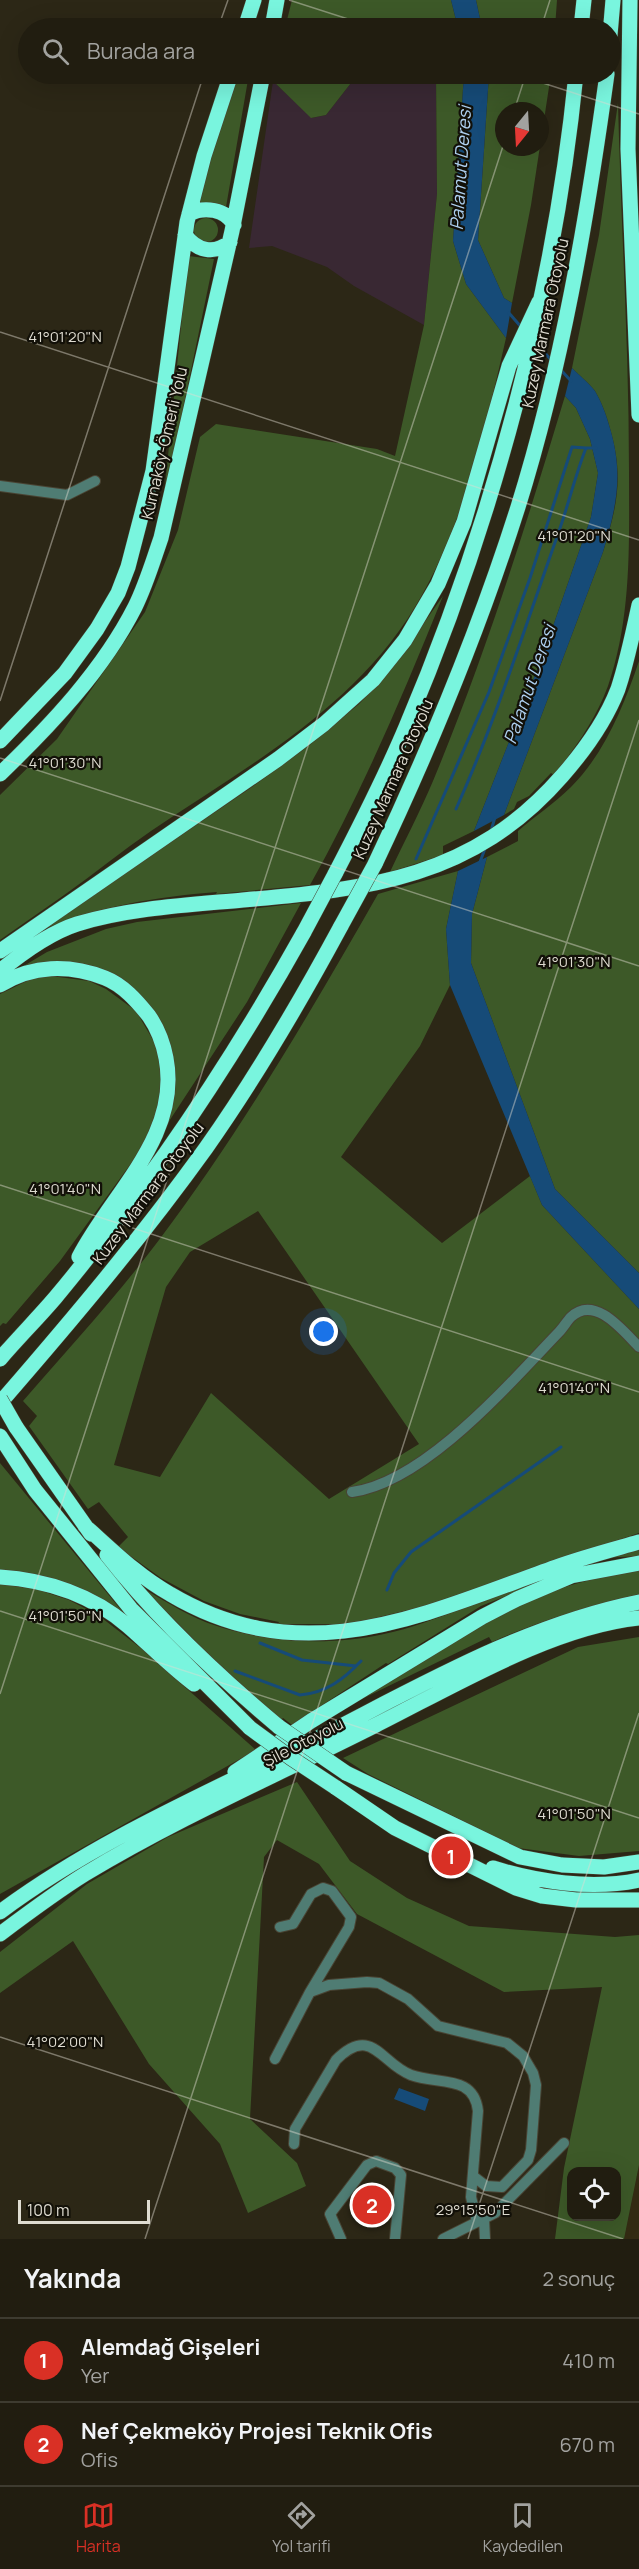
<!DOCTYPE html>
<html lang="tr">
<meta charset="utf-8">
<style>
:root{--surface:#211d10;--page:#2d2a1e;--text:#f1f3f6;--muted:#a2a29f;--line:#3e3b30;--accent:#d93025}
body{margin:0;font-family:Manrope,sans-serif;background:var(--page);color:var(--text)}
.controls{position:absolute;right:18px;bottom:18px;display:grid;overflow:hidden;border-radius:12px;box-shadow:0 6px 24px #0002}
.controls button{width:54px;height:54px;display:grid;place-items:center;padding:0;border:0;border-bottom:2px solid var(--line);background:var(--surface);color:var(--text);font:30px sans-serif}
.compass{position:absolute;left:495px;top:102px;width:54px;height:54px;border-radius:50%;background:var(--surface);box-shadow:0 6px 24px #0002;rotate:198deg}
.scale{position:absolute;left:18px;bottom:15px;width:132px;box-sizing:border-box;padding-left:6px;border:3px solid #dfdcd1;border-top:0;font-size:16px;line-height:21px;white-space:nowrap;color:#dfdcd1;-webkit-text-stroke:4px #121008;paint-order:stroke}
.you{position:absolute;left:324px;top:1332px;width:21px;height:21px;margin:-15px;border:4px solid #fff;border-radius:50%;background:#1a73e8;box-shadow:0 0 0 9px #1a73e833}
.badge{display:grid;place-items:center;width:39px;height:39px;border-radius:50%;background:var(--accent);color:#fff;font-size:20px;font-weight:700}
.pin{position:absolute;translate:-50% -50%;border:3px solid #fff;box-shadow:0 2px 6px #0006}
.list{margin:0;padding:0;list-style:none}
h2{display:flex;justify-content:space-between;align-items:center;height:78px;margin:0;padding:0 24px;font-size:26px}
h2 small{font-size:20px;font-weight:400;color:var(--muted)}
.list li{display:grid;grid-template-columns:39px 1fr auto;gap:18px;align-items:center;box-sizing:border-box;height:84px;padding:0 24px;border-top:2px solid var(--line)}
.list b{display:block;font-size:22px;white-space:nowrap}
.list p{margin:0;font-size:20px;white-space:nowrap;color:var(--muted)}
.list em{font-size:20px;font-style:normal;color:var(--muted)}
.icon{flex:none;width:33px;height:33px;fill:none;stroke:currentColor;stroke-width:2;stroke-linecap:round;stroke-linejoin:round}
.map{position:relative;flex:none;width:639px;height:2239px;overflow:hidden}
.search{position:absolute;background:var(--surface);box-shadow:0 6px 24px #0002;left:18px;right:18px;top:18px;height:66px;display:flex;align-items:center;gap:15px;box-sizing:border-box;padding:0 21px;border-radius:33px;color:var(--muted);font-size:22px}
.sheet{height:246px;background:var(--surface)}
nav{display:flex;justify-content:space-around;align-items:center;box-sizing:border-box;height:84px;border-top:2px solid var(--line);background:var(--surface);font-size:16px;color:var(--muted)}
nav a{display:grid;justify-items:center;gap:3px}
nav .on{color:var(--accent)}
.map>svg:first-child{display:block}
.industrial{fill:#392833}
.built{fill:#332b13}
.green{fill:#3d5928;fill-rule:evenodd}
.water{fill:#164b78}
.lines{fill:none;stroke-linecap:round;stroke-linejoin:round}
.stream{stroke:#164b78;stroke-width:3}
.minor-casing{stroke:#494434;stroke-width:12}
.highway-casing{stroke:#494434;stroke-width:16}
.minor{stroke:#4f7c73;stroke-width:10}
.highway{stroke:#79f5de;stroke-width:15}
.highway-bridge-casing{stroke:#494434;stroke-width:16;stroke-linecap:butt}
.highway-bridge{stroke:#79f5de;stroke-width:15}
.ticks{fill:none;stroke:#dfdcd1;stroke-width:1.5;stroke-opacity:0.45}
.labels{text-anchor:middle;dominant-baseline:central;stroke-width:4.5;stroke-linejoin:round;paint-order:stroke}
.street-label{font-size:16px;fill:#dfdcd1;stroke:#121008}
.water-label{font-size:18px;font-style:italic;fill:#aed0f0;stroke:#121008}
.ticks-label{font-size:15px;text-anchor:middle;fill:#dfdcd1;stroke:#121008;stroke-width:4.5;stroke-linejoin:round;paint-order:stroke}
</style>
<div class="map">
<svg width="639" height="2239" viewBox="0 0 639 2239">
<rect width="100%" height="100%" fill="#2c2716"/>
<!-- industrial -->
<path class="industrial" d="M 358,74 L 436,74 L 437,194 L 424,325 L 354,286 L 327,267 L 272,246 L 249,248 L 273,81 L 312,118 L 326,115 Z"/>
<!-- built -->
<path class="built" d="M 639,2165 L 639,2239 L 624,2239 Z"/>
<!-- green -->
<path class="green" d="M 292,0 L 451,0 L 458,28 L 285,28 Z
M 476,0 L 557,0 L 555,28 L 482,28 Z
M 238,74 L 249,74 L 226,207 L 197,202 Z
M 275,74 L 358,74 L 326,115 L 311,118 L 273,81 Z
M 436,74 L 464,74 L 453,241 L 466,284 L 506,338 C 485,429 464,526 415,607 C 353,709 246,767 151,831 C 122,851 95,873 67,893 C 45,909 22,924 0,940 L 0,795 L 57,739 L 145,612 L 178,530 L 200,437 L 216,424 L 377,449 L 395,456 L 424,325 L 437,194 Z
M 489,74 L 551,74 L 531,205 L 512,303 L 504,298 L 478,240 ZM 504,111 L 540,111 L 540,147 L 504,147 Z
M 618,103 C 621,226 629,348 629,470 C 629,543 632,616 608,686 C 596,719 576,747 554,775 L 551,773 L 529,796 L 517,802 L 514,809 L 504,815 L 603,552 C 618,503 624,475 609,425 C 606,414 601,401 595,391 C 589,383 579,375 572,368 L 599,235 Z
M194 230a12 12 0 1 1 24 0a12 12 0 1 1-24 0Z
M 188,256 L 214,259 L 163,506 Z
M 565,396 L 576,408 L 590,439 L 598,473 L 591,517 L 543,655 L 474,831 L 443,846 L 443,855 L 390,872 C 404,842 420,812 433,781 C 485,656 526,526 565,396 Z
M 443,596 C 403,695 362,792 310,885 L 216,894 L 217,892 C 155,897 99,906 42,930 L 249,789 L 307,747 L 359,704 L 389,672 Z
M 639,661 L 639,1273 L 555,1189 L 471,963 L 472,914 L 487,857 L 518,841 L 518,831 C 535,816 555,803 571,787 C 605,753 624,705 639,661 Z
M 458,871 L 446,929 L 450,985 L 420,1046 L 341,1157 L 442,1243 L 530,1176 L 542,1205 L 639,1309 L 639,1533 L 421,1607 L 350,1624 L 278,1624 L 279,1622 L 240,1614 L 204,1601 L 161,1578 L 118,1547 L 128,1537 L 99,1502 L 88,1509 L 29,1426 L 37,1416 L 23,1401 C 69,1348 117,1296 159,1240 C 241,1131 310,1013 378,894 ZM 258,1211 L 419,1444 L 329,1499 L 211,1393 L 160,1477 L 114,1465 L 166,1287 L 190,1252 Z
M 301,903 L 247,1002 L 164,1129 L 172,1062 L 122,982 L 17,970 L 47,952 L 106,929 L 137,922 Z
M 51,976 L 89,981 L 106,989 L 136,1011 L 156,1045 L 163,1086 L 152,1128 L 140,1151 L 60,1261 L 6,1324 L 3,1323 L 0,1326 L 0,994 L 31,979 Z
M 0,1463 L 131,1622 L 0,1572 Z
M 639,1549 L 639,1556 L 603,1558 L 481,1606 L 388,1664 L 386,1663 L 292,1725 L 283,1718 L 281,1720 L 215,1661 L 144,1589 C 167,1602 191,1618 217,1626 C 269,1643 330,1646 384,1634 C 410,1629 436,1618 462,1609 C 521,1588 579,1565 639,1549 Z
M 639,1570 L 639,1594 C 587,1607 541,1620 492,1642 L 489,1637 L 364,1698 C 419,1663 474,1625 533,1599 C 567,1584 603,1576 639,1570 Z
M 0,1584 L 36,1589 L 69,1600 L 98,1615 L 142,1649 L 256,1750 L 0,1894 Z
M 639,1637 L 639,1851 L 579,1856 L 518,1848 L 368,1774 L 343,1758 L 578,1647 Z
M 297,1782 L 350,1861 L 407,1898 L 469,1926 L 615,1937 L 639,1935 L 639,2165 L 624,2239 L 555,2239 L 564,2168 L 602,1987 L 504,1992 L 357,1914 L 319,1864 L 277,1840 L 264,1857 L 250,2119 L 297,2163 L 306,2186 L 248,2213 L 220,2144 L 149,2064 L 73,1941 L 0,1993 L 0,1952 L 87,1884 L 168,1837 ZM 572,2172 L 616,2172 L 616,2216 L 572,2216 Z"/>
<!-- water -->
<path class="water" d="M 451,0 L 476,0 L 482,28 L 458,28 Z
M 464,74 L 489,74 L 478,240 L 504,298 L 512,303 L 506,338 L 466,284 L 453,241 Z
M 572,368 C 579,375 589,383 595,391 C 601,401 606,414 609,425 C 624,473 617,505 603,552 L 504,815 L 474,831 L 543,655 L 591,517 L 598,473 L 590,439 L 576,408 L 565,396 Z
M 487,857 L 472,914 L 471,963 L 555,1189 L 639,1273 L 639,1309 L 542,1205 L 450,985 L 446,929 L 458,871 Z
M 399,2088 L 429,2099 L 425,2111 L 394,2099 Z"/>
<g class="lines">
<!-- stream -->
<path class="stream" d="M 509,313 L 522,328
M 537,344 L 552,361
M 561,370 L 571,381
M 456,809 C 496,720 525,627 558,534 C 568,506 575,476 586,448 L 596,448
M 491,831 L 495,817
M 416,859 L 489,692 L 530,578 L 572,447 L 586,448
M 480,862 L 486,846
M 387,1590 L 394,1573 L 411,1552 L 561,1447
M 260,1643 L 302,1660 L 356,1666
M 235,1671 L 300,1695 C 326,1693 344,1679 361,1661"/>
<defs>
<path id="minor" d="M 0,486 L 67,495 L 95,481
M 352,1492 C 425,1482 509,1384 559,1332 C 563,1328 567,1321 571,1317 C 595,1294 624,1332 639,1347
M 310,1992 L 329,1985 L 367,1982 L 379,1983 L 408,1999 L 438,2026 L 507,2043 L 523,2056 L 533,2073 L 536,2085 L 531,2150 L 528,2160 L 502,2187 L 486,2186 L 473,2176
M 275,2059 L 310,1992 L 349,1927 L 351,1917 L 332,1891 L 323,1888 L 311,1894 L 293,1924 L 280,1927
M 294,2144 L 295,2129 L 336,2060 C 372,2024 381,2064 411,2075 C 438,2085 474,2074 478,2111 L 471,2197 L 477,2222
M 484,2219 L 485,2239
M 341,2239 L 330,2214 L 367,2165 L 376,2161 L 395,2168 L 401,2175 L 395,2239
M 443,2239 L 495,2213 L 564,2143"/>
<path id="highway" d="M 630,0 L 628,149 L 639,415
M 245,28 L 254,0
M 272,28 L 277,0
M 581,28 L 584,0
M 610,35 L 613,0
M 189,214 C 204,206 226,209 234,225
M 185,235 C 197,251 214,255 230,242
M 0,741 L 65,673 L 97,629 L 118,593 L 128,567 L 153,471 L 187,222 L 204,156 L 231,74
M 0,774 C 51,725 103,670 135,607 C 146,585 153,561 161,538 L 232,231 L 263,74
M 375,864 C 430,748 479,630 518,507 C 562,366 587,219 607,74
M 335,874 C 360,826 385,777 406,727 C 493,522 554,295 576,74
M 0,951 L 278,759 L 324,724 L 373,680 L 405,640 L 438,584 L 464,522 L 509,366 L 539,302
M 0,971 C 22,953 49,933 77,924 C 130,908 188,905 243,900 C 370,889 473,878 562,776 C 584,751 606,720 618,689 C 627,662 633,633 639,605
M 0,985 C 32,965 69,964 105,978 C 123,985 137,1001 149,1016 C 158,1029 163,1042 166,1058 C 181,1136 112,1193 79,1257
M 0,1359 C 18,1338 37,1319 55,1298 C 150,1184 232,1061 304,932
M 0,1403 C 72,1320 142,1237 206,1148 C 256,1077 300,1002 341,926
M 16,1427 L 91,1534
M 0,1436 L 35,1490 L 131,1609 L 250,1728
M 85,1526 C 112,1550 138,1576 170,1594 C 305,1674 424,1614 556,1567 C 584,1557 611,1550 639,1542
M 107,1555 C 157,1619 217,1675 279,1727
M 0,1577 C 46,1580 92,1595 128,1626 C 150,1645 170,1666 194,1684
M 235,1772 L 311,1721 L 482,1617 L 517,1599 L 571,1576 L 639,1563
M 346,1773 L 520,1857 L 562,1865 L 604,1867 L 639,1862
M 335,1787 L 395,1828 L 516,1888 L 542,1896 L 576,1900 L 639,1900
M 493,1868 C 538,1882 592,1890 639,1880
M 0,1912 C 94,1842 201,1796 306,1744 C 413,1690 520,1626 639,1602
M 0,1934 C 28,1913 56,1892 85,1874 C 178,1818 279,1774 376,1725 C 454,1686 552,1627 639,1618"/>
</defs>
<!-- minor casing -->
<use href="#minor" class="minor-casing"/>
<!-- highway casing -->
<use href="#highway" class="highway-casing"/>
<!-- minor -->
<use href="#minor" class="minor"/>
<!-- highway -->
<use href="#highway" class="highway"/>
<defs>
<path id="highway-bridge" d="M 341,926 L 375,864
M 304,932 L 335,874
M 0,1399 L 16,1427
M 279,1727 L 346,1773
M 250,1728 L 291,1758 L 335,1787"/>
</defs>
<!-- highway-bridge casing -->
<use href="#highway-bridge" class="highway-bridge-casing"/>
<!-- highway-bridge -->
<use href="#highway-bridge" class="highway-bridge"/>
</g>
<!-- ticks -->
<path class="ticks" d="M 289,0 L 376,28M 218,28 L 228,0M 541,28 L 550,0M 515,74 L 639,114M 514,111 L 526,74M 0,332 L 639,540M 0,701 L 204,74M 0,758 L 639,966M 0,1185 L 639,1392M 0,1611 L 639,1818M 0,1694 L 504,143M 0,2037 L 623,2239M 145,2239 L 639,720M 468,2239 L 639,1713"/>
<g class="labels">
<!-- street labels -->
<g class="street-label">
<text transform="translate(545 323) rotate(-78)">Kuzey Marmara Otoyolu</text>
<text transform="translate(164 443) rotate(-77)">Kurnaköy-Ömerli Yolu</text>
<text transform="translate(393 779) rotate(-66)">Kuzey Marmara Otoyolu</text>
<text transform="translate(148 1193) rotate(-53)">Kuzey Marmara Otoyolu</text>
<text transform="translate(303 1742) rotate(-27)">Şile Otoyolu</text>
</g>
<!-- water labels -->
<g class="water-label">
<text transform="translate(460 168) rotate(-86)">Palamut Deresi</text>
<text transform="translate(529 684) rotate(-71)">Palamut Deresi</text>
</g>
</g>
<g class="ticks-label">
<text x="65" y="342">41°01'20"N</text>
<text x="574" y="541">41°01'20"N</text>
<text x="65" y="768">41°01'30"N</text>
<text x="574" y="967">41°01'30"N</text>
<text x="65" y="1194">41°01'40"N</text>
<text x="574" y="1393">41°01'40"N</text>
<text x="65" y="1621">41°01'50"N</text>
<text x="574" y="1819">41°01'50"N</text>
<text x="65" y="2047">41°02'00"N</text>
<text x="473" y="2215">29°15'50"E</text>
</g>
</svg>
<div class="controls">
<button><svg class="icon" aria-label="locate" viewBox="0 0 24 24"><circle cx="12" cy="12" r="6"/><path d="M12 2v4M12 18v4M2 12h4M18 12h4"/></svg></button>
</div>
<svg class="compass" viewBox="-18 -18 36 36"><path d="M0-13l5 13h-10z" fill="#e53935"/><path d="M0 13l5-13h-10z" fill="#a2a29f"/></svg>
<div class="scale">100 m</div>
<div class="you"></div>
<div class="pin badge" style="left:451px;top:1856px">1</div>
<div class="pin badge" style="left:372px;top:2205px">2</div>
<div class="search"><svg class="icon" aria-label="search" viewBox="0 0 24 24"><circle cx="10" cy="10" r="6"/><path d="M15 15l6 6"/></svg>Burada ara</div>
</div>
<section class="sheet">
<h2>Yakında<small>2 sonuç</small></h2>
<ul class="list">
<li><span class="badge">1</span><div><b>Alemdağ Gişeleri</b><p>Yer</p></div><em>410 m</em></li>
<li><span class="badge">2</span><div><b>Nef Çekmeköy Projesi Teknik Ofis</b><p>Ofis</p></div><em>670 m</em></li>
</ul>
</section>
<nav>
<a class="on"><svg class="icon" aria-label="map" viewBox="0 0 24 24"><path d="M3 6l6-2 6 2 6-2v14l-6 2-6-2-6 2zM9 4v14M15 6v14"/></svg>Harita</a>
<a><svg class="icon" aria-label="directions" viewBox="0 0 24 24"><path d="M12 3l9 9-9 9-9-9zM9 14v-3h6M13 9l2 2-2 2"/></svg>Yol tarifi</a>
<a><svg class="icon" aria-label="saved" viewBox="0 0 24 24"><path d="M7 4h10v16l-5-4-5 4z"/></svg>Kaydedilen</a>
</nav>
